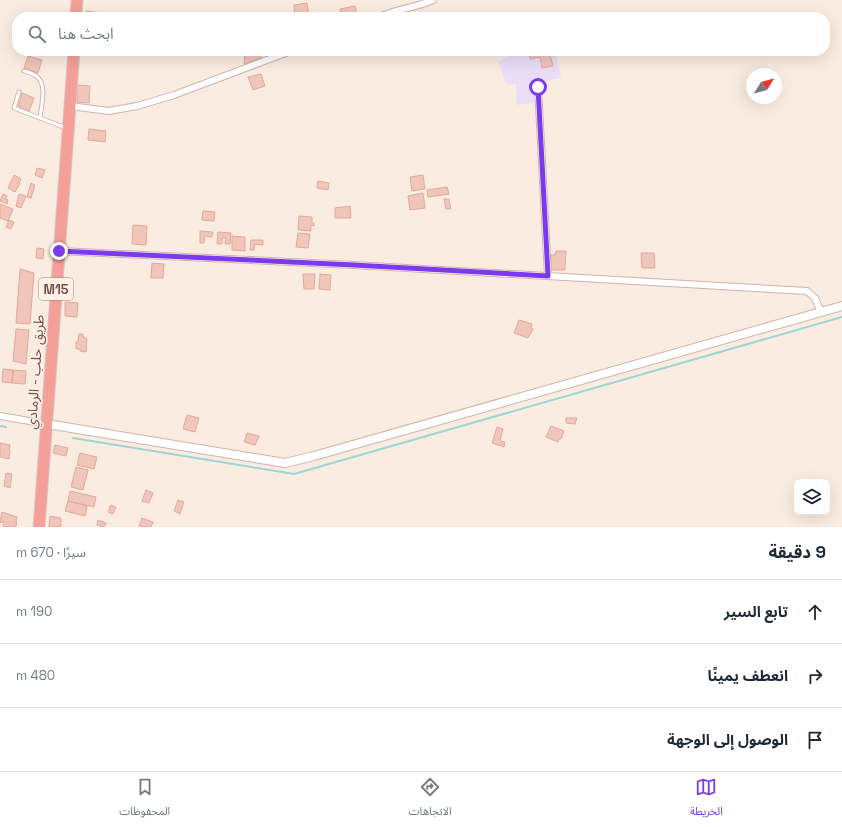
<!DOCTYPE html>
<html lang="ar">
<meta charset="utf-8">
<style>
:root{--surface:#fff;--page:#f2f2f3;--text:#1f2937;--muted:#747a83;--line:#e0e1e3;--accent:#7c3aed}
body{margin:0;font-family:"Space Grotesk","Noto Sans Arabic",sans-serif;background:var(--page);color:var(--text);direction:rtl}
.controls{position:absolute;right:12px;bottom:12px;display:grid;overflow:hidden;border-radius:8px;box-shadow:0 4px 16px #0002}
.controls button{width:36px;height:36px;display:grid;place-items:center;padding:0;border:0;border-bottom:1px solid var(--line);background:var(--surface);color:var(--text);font:20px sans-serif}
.compass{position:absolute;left:746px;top:68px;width:36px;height:36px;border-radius:50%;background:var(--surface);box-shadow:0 4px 16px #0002;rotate:53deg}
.stop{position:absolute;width:12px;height:12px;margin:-9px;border:3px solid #7c3aed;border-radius:50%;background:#fff}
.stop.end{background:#7c3aed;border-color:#fff;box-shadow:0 1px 4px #0008}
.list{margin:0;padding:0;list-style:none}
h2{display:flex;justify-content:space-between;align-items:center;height:52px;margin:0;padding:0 16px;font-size:17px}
h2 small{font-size:13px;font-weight:400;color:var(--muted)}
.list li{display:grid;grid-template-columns:26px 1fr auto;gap:12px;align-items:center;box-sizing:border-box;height:64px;padding:0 16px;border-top:1px solid var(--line)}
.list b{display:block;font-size:15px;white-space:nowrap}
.list em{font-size:13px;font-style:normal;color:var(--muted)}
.icon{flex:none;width:22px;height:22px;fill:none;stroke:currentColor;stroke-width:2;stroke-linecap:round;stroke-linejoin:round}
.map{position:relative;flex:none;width:842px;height:527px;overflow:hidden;direction:ltr}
.search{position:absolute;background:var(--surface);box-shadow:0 4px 16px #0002;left:12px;right:12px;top:12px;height:44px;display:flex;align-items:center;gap:10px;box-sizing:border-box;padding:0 14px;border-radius:16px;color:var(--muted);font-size:15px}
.sheet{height:244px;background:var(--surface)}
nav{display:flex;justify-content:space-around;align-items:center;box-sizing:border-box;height:56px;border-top:1px solid var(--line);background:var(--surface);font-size:11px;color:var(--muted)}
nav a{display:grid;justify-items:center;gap:2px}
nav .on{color:var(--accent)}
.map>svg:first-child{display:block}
.education{fill:#eadef7}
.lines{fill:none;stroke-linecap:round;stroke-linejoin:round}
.stream{stroke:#9dd5d4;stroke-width:2}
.building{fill:#f0c5ba;stroke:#e2a99b}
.lane-casing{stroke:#ceb4ac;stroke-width:5}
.street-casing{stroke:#ceb4ac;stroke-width:8}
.secondary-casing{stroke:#d1b3a9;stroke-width:10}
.highway-casing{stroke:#d5cac8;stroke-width:13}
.lane{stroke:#fff;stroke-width:3}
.street{stroke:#fff;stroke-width:6}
.secondary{stroke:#fff;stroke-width:8}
.highway{stroke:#f4a099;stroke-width:11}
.route{stroke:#7c3aed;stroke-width:5}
.labels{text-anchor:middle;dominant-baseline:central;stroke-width:3;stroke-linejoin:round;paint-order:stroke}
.shield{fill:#fff1e7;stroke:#9c8078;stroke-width:1}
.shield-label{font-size:13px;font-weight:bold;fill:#725049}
.street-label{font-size:14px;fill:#725049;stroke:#fff1e7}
</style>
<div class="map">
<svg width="842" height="527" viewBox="0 0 842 527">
<rect width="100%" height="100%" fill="#fbece1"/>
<!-- education -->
<path class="education" d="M 520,51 L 555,51 L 561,78 L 533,83 L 535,103 L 517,105 L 516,84 L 507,85 L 498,62 Z"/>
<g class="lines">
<!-- stream -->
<path class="stream" d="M 0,426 L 6,427
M 73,438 L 294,474 L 842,317"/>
</g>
<!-- building -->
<path class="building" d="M 307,3 L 309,17 L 295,17 L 294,5 Z
M 355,6 L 357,15 L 352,16 L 352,17 L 342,17 L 340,9 Z
M 86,11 L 109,14 L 109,17 L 85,17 Z
M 245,51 L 258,51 L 258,53 L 261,53 L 261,58 L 244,64 Z
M 529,51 L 549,51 L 553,66 L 542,68 L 540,57 L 530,59 Z
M 28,56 L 42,60 L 38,73 L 24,68 Z
M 261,74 L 265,86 L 253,90 L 248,77 Z
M 78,85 L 90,86 L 89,103 L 77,102 Z
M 22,93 L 34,98 L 29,111 L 18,106 Z
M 89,129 L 106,131 L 105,142 L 88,140 Z
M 37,168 L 45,170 L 42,178 L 35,175 Z
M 14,175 L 21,179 L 19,183 L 20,184 L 15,192 L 8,188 Z
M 423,175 L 425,189 L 412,191 L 410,177 Z
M 318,181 L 329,183 L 328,190 L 317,188 Z
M 31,183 L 35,185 L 31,198 L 27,197 Z
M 447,187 L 449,194 L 428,197 L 427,190 Z
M 423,193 L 425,208 L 410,210 L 408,196 Z
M 3,194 L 7,196 L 5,199 L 8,200 L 7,204 L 0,201 Z
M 19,194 L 26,196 L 21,208 L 16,206 Z
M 444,199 L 449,199 L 451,209 L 446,209 Z
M 0,204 L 13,209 L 8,221 L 0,218 Z
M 350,206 L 351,218 L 335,218 L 335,208 Z
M 203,211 L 215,212 L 214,221 L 202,220 Z
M 299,216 L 312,217 L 312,223 L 314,223 L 314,226 L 311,225 L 311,231 L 298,230 Z
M 9,220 L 14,222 L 11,229 L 6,227 Z
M 133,225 L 147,226 L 146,245 L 132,244 Z
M 200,231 L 213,232 L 212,237 L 205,236 L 204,243 L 200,243 Z
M 218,232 L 231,233 L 230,244 L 225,244 L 226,238 L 222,238 L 222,244 L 217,244 Z
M 298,233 L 310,234 L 308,248 L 296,247 Z
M 232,236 L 245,237 L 245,251 L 232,250 Z
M 251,240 L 263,240 L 263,245 L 255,244 L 254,250 L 250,250 Z
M 37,248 L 44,249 L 43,259 L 36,258 Z
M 556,251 L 566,251 L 565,270 L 551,270 L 551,255 L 555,255 Z
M 641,253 L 654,253 L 655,268 L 642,268 Z
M 152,263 L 164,264 L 163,278 L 151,278 Z
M 20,269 L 34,273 L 30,324 L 16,323 Z
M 303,274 L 315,274 L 314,289 L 304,289 Z
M 320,274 L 331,275 L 330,290 L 319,289 Z
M 65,302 L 78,303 L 77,317 L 65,316 Z
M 519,320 L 532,324 L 531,327 L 533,329 L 528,338 L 514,333 Z
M 16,329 L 29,330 L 26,364 L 13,361 Z
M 79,334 L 83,334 L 83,337 L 86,338 L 87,339 L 86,352 L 80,351 L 80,349 L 76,349 L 76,342 L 78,342 Z
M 3,369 L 13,370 L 12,383 L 2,382 Z
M 13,370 L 26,371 L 25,384 L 12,383 Z
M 187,415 L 199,418 L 195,432 L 183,429 Z
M 566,418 L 577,418 L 575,424 L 566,423 Z
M 551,426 L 564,431 L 561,439 L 559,439 L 558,442 L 546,437 Z
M 497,427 L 503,429 L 500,441 L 505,442 L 504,447 L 492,443 Z
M 247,433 L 259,436 L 255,445 L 244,442 Z
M 0,443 L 10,445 L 9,450 L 10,450 L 9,459 L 0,457 Z
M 55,445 L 68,448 L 66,456 L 53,453 Z
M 80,453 L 97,457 L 94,469 L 77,465 Z
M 76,467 L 88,470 L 83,490 L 71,487 Z
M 6,473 L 12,474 L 10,488 L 4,486 Z
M 146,490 L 153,493 L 149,503 L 142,501 Z
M 70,491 L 96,497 L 94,507 L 68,501 Z
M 178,500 L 184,502 L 180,514 L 174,511 Z
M 68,501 L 87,506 L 85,516 L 65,511 Z
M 111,505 L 116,507 L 113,514 L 108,512 Z
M 2,512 L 17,517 L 16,527 L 3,527 L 4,523 L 0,522 Z
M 50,516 L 61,518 L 61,527 L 49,527 Z
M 142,518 L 153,522 L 151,527 L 139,527 Z
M 98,520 L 106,523 L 104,527 L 97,525 Z"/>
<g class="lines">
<defs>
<path id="lane" d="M 24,71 C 27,72 33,73 36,76 C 48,84 41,106 40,118
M 19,92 L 14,108 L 66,128"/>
<path id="street" d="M 379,17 C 396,9 415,8 433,0
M 538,87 L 548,276
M 70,106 L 109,111 L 137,106 L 174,95 L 291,51
M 59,251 L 354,265 L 807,291 L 815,298 L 821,312
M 0,416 L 47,424"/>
<path id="secondary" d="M 47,424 L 285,463 L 314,456 L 842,306"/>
<path id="highway" d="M 76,17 L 77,0
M 39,527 L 74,51"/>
</defs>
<!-- lane casing -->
<use href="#lane" class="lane-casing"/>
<!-- street casing -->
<use href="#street" class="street-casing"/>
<!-- secondary casing -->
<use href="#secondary" class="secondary-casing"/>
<!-- highway casing -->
<use href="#highway" class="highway-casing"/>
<!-- lane -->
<use href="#lane" class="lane"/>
<!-- street -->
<use href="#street" class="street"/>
<!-- secondary -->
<use href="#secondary" class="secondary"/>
<!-- highway -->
<use href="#highway" class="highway"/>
</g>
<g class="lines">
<!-- route -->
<path class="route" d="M 59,251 L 354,265 L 548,276 L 538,87"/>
</g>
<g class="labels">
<!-- shield labels -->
<rect class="shield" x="39" y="278" width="34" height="22" rx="3"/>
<g class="shield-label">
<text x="56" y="289">M15</text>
</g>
<!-- street labels -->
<g class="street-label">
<text transform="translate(35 372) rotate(-86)">طريق حلب - الرمادي</text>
</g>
</g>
</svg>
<div class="controls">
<button><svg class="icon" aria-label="layers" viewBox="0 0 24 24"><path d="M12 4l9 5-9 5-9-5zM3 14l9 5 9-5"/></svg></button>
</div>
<svg class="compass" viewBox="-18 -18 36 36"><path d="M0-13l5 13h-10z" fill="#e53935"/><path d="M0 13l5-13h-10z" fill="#747a83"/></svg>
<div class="stop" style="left:538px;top:87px"></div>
<div class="stop end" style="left:59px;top:251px"></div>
<div class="search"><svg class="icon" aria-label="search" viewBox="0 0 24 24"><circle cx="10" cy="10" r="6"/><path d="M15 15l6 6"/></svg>ابحث هنا</div>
</div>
<section class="sheet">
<h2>9 دقيقة<small>سيرًا · 670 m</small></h2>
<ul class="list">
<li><svg class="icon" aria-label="ahead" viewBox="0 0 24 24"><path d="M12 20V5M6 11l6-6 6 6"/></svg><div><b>تابع السير</b></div><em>190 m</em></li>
<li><svg class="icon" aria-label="right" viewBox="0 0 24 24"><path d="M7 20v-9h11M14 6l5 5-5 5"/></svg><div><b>انعطف يمينًا</b></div><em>480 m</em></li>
<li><svg class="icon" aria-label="arrive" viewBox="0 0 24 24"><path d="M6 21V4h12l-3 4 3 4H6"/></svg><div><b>الوصول إلى الوجهة</b></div></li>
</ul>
</section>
<nav>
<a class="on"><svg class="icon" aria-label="map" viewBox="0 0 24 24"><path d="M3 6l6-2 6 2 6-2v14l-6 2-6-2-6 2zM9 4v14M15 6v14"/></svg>الخريطة</a>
<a><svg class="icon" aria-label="directions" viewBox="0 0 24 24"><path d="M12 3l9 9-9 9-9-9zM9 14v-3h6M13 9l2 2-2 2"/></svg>الاتجاهات</a>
<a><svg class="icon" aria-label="saved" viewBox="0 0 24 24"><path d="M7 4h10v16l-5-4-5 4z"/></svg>المحفوظات</a>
</nav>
